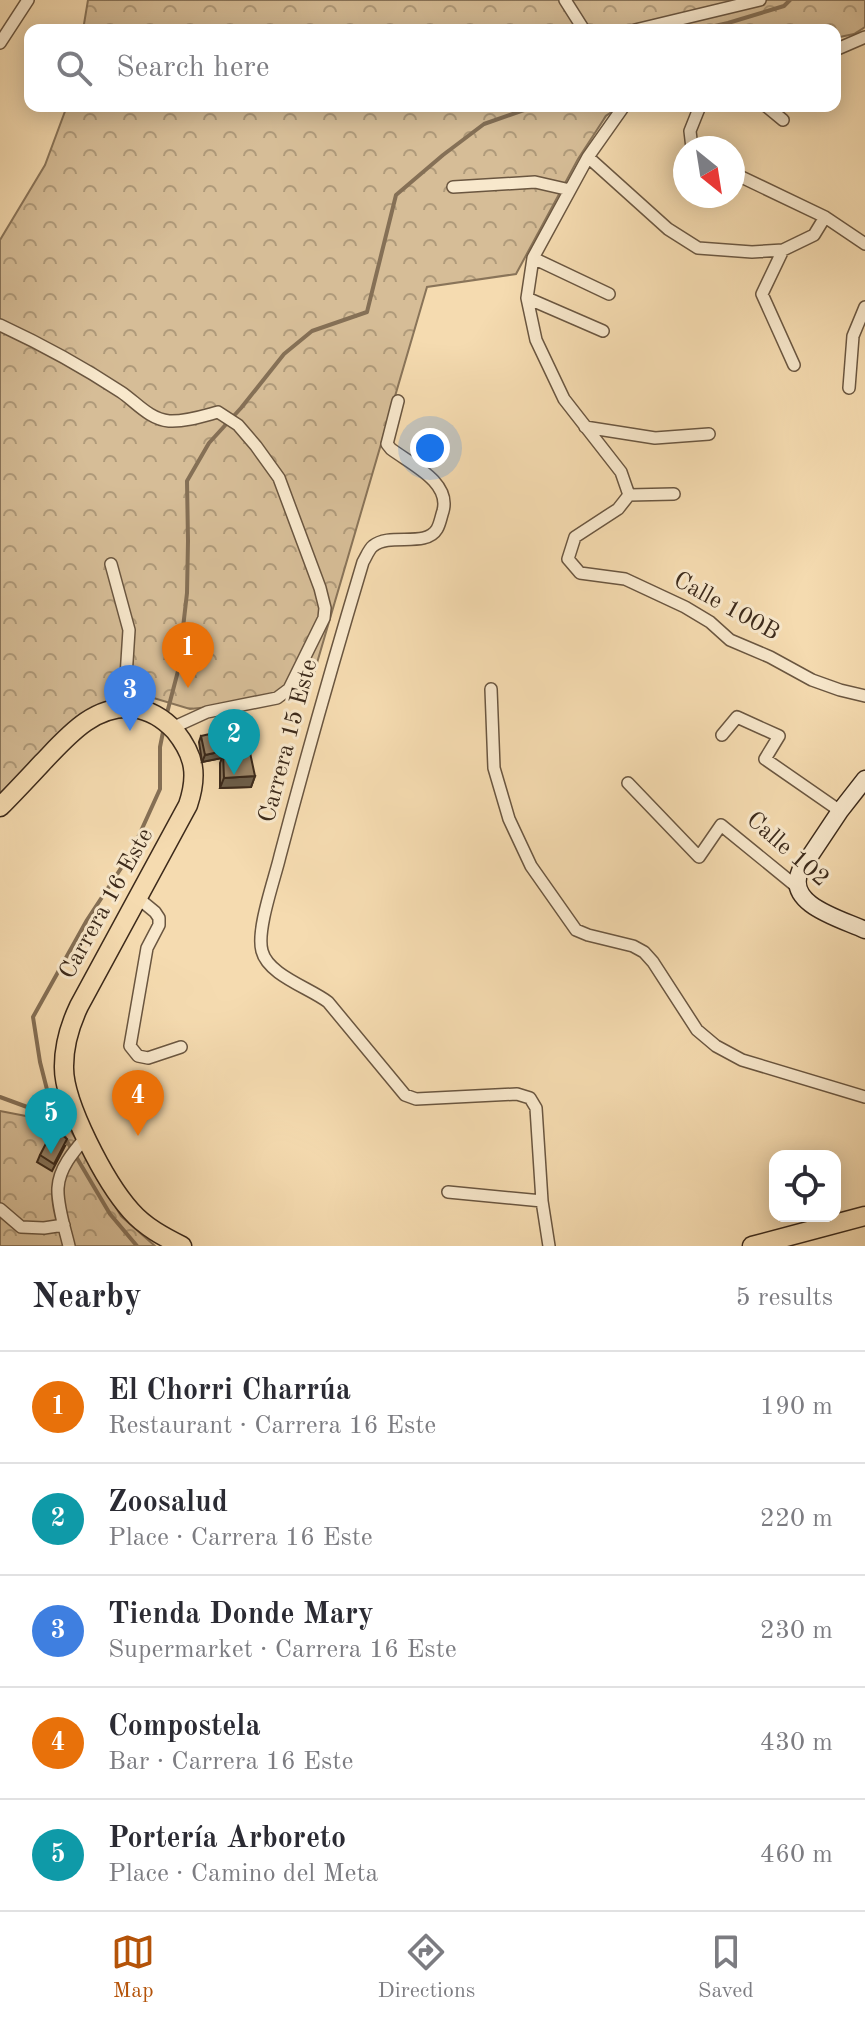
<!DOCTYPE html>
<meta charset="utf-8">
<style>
:root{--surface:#fff;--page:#f7f7f7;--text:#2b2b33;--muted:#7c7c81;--line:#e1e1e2;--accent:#b45309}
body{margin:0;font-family:"Old Standard TT",serif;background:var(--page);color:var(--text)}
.controls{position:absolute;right:24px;bottom:24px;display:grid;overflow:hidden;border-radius:16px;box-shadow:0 4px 20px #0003}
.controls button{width:72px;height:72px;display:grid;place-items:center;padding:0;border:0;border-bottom:2px solid var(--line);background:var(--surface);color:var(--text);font:40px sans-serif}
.compass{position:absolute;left:673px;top:136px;width:72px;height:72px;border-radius:50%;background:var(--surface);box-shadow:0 4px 20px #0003;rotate:150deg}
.you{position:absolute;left:430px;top:448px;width:28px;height:28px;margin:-20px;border:6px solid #fff;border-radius:50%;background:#1a73e8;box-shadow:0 0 0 12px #1a73e833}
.badge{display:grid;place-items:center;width:52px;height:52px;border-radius:50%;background:var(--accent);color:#fff;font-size:26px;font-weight:700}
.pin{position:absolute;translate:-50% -66px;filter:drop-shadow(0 2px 4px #0008)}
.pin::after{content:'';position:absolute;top:42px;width:28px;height:24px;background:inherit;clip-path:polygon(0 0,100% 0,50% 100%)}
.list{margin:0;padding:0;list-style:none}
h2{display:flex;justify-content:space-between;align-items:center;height:104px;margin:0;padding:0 32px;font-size:34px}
h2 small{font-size:26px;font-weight:400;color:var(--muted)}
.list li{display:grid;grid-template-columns:52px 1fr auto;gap:24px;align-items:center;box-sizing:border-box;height:112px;padding:0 32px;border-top:2px solid var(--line)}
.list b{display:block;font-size:30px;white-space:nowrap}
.list p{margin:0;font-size:26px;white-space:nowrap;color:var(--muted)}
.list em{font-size:26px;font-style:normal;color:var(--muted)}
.icon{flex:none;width:44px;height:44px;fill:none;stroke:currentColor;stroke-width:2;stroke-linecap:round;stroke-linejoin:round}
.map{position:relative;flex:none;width:865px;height:1246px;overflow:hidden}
.search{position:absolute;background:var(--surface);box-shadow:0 4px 20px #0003;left:24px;right:24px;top:24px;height:88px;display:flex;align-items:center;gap:20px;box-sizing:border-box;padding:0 28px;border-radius:16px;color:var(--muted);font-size:30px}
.sheet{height:664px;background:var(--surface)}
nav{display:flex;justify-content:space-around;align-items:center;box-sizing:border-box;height:112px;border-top:2px solid var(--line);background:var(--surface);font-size:22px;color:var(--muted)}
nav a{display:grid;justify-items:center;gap:4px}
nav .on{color:var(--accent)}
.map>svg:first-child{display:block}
.park{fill:url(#park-crowns);stroke:#897459;stroke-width:2}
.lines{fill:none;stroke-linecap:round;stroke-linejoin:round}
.stream{stroke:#857056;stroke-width:4}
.street-casing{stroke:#6a5640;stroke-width:14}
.secondary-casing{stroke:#3c2a1b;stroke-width:19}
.primary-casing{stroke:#3c2a1b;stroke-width:21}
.street{stroke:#f8e8cc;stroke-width:11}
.secondary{stroke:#f8e8cc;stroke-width:16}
.primary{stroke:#f5dbb0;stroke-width:18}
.wall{fill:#867359;stroke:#3c2a1b;stroke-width:2}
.shaded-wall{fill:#6d5e49;stroke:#3c2a1b;stroke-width:2}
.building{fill:#9c8668;stroke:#3c2a1b;stroke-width:2}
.labels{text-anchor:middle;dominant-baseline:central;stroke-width:6;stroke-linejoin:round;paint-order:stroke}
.street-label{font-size:24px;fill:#3c2a1b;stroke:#f8e8cc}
</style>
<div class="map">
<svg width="865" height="1246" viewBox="0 0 865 1246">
<defs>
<pattern id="park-crowns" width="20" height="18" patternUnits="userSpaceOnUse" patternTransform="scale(2)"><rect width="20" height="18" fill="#d6bd97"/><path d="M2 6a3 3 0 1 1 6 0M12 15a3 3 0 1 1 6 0" fill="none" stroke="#af9a7a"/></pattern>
</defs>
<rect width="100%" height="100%" fill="#f5dbb0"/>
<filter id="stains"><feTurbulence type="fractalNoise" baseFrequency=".0025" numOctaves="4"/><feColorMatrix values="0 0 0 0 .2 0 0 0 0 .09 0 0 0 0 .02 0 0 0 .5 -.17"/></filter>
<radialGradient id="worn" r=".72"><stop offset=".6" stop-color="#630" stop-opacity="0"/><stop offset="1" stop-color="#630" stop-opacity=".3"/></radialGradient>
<!-- park -->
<path class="park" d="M 88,0 L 865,0 L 865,27 L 854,34 L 835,38 L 835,30 L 83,30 Z
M 67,106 L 620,106 L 606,116 L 578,159 L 516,274 L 427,287 L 307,697 L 190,709 L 147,696 L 115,700 L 0,799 L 0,240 L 45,165 Z
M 0,1111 L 67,1124 L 121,1216 L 155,1246 L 0,1246 Z"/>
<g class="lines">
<!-- stream -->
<path class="stream" d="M 697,30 L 728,23 L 784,6 L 790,0
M 167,713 L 178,671 L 187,593 L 188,541 L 187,481 L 209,443 L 241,408 L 284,354 L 312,331 L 367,312 L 396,195 L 443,155 L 484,124 L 524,110 L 529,106
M 0,1097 L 38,1111 L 55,1121 L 110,1214 L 137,1246
M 55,1121 L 40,1062 L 33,1017 L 87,920 L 131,853 L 160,789 L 160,747 L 163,732"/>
<defs>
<path id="street" d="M 565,0 L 584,30
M 635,30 L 760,0
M 0,43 L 28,0
M 835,50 L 865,37
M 624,106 L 588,157 L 533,258 L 527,298 L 536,340 L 564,399 L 621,472 L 629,495 L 618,509 L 575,537 L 568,559 L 580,573 L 625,579 L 685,607 L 710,622 L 730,640 L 770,657 L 812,680 L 840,690 L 865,696
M 766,106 L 783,120
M 692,148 L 690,131 L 700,106
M 588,157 L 668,229 L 698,248 L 752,252 L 783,250 L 814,235 L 825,217
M 733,173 L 825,217 L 865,244
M 453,187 L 535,182 L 570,190
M 783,250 L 762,294 L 794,365
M 533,258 L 609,294
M 527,298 L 603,331
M 0,325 C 41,344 83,367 121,392 C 136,402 149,419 169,421 C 185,422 203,416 218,412 L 238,425 L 256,446 L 279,478 L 320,588 L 325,608 L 324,618 L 289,689 L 277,698 L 207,712 L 172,728
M 849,388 L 853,336 L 865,307
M 398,401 L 387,444 L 391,449 C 411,464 451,482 443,511 C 441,517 440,524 437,529 C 426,548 390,532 373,546 C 369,549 366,557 363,562 C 334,659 306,757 280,856 C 275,878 256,930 262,951 C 268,975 310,988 328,1002 L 405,1095 L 416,1099 L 517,1094 L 530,1098 L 536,1108 L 542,1201 L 549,1246
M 585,427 L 655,438 L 709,434
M 629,495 L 674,494
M 111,564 L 129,630 L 124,708
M 491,689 L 494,768 L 509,819 L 531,866 L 576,930 L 588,935 L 633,946 L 644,952 L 653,962 L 697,1030 L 716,1046 L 742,1060 L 865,1097
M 722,735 L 737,717 L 779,736 L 765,759 L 840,811
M 628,783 L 699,857 L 721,825 L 797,887
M 138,898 L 155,912 L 159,918 L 159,925 L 147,948 L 130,1046 L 138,1056 L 148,1058 L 181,1047
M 448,1192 L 542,1201
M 0,1209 L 21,1227 L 44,1228 L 64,1225
M 69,1246 C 65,1229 57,1205 58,1188 C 59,1168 74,1151 86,1137"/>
<path id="secondary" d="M 865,779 L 840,811 L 800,871 C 785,905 842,919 865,930"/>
<path id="primary" d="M 0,807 C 14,793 28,778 42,763 C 67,737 93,705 133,708 C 149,710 164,719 175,731 C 195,756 198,775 188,805 L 79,1006 C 70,1025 64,1045 64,1066 C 63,1103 106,1183 131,1211 C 145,1227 164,1237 182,1246
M 752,1246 L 865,1216"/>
</defs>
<!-- street casing -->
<use href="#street" class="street-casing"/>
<!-- secondary casing -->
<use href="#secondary" class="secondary-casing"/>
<!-- primary casing -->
<use href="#primary" class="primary-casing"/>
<!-- street -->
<use href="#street" class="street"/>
<!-- secondary -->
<use href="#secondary" class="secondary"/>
<!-- primary -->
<use href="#primary" class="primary"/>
</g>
<!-- wall -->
<path class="wall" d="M 201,736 L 228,750 L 227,752 L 255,776 L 251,787 L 220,788 L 220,763 L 222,758 L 202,762 L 199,742 Z
M 65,1146 L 52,1171 L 37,1162 L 40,1155 Z"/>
<!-- shaded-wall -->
<path class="shaded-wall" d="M 228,750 L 225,757 L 223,753 L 222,758 L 202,762 L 205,755 Z
M 255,776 L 251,787 L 220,788 L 224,778 Z"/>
<!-- building -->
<path class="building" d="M 223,731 L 228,750 L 205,755 L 201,736 Z
M 249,748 L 255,776 L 224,778 L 223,753 Z
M 54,1128 L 67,1139 L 54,1164 L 40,1155 Z"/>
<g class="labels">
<!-- street labels -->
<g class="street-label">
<text transform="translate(726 607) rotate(29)">Calle 100B</text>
<text transform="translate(289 741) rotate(-75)">Carrera 15 Este</text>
<text transform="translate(787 850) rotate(41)">Calle 102</text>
<text transform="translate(107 904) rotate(-61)">Carrera 16 Este</text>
</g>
</g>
<rect width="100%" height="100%" filter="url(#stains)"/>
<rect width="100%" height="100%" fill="url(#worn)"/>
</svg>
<div class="controls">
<button><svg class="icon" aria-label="locate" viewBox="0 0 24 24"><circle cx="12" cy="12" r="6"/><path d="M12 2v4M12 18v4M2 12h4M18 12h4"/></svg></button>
</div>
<svg class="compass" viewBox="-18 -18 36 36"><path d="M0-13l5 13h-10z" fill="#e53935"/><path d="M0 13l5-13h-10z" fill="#7c7c81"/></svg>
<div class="you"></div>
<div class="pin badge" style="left:188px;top:688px;background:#e8710a">1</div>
<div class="pin badge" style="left:234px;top:775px;background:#0f9aa8">2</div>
<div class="pin badge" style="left:130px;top:731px;background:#3f7fe0">3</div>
<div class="pin badge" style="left:138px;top:1136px;background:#e8710a">4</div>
<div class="pin badge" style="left:51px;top:1154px;background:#0f9aa8">5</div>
<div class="search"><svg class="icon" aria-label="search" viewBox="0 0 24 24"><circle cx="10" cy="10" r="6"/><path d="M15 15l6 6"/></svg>Search here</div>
</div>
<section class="sheet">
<h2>Nearby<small>5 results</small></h2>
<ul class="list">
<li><span class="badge" style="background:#e8710a">1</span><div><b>El Chorri Charrúa</b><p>Restaurant · Carrera 16 Este</p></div><em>190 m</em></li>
<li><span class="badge" style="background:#0f9aa8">2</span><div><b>Zoosalud</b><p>Place · Carrera 16 Este</p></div><em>220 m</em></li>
<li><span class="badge" style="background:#3f7fe0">3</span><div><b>Tienda Donde Mary</b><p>Supermarket · Carrera 16 Este</p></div><em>230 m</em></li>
<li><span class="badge" style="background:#e8710a">4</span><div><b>Compostela</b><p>Bar · Carrera 16 Este</p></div><em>430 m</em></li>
<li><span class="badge" style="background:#0f9aa8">5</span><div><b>Portería Arboreto</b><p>Place · Camino del Meta</p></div><em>460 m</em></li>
</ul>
</section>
<nav>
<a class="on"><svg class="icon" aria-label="map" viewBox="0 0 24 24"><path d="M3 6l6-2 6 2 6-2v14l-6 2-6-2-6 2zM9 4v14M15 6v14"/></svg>Map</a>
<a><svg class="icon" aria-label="directions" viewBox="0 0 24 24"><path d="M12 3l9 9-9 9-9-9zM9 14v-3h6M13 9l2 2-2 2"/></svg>Directions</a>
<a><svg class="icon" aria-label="saved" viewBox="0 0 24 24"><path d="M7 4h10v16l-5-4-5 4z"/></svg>Saved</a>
</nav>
